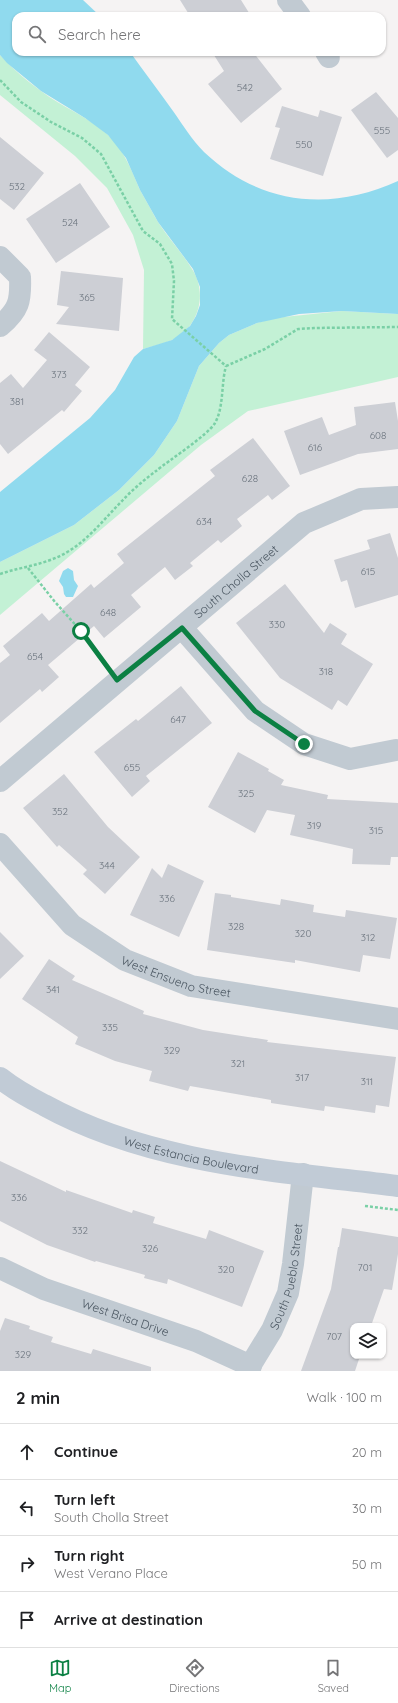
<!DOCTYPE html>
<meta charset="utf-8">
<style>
:root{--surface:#fff;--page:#f6f6f6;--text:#202124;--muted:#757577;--line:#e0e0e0;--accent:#0b8043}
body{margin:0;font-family:Quicksand,sans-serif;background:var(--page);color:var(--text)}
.controls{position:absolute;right:12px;bottom:12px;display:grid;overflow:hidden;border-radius:8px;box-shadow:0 1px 3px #0004}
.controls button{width:36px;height:36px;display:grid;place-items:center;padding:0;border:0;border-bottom:1px solid var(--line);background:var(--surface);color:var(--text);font:20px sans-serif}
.stop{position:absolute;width:12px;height:12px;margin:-9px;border:3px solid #0b8043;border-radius:50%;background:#fff}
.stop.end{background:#0b8043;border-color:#fff;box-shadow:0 1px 4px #0008}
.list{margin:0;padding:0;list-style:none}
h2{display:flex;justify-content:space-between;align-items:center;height:52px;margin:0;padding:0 16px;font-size:17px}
h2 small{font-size:13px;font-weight:400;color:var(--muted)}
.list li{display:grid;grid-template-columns:26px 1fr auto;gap:12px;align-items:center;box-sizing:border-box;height:56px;padding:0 16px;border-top:1px solid var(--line)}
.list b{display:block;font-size:15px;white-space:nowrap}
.list p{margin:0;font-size:13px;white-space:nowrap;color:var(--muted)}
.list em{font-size:13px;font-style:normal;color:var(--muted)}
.icon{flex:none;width:22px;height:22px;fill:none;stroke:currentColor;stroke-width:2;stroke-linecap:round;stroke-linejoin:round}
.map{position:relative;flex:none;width:398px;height:1371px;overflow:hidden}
.search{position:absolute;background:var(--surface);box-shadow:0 1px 3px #0004;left:12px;right:12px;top:12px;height:44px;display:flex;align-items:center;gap:10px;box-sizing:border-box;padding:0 14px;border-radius:12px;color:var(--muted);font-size:15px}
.sheet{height:276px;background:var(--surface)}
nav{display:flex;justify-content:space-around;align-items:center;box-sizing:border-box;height:56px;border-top:1px solid var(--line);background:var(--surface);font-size:11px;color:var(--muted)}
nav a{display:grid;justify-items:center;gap:2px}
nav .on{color:var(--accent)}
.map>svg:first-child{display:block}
.green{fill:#c3f1d5}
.water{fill:#90daee}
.building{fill:#cdcfd5}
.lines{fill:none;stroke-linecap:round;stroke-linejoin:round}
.path{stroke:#7ad0a6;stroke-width:2.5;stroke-dasharray:3 2;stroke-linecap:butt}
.street{stroke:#c1cad2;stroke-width:22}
.secondary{stroke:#c1cbd6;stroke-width:22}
.route{stroke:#0b8043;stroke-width:5}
.labels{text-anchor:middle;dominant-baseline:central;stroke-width:3.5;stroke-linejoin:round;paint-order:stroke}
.number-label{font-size:10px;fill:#6b747e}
.street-label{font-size:12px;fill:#4a5661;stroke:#fff}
</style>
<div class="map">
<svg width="398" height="1371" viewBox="0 0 398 1371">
<rect width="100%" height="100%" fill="#f5f3f3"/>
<!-- green -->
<path class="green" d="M 0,55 C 12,68 27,81 41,91 C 62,107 87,116 107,134 C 123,148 131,169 139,188 C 144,198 150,207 155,217 C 166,236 181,251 192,269 C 208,293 199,328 172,340 C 163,344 152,346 143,349 L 144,270 L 133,235 L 107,188 L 75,156 L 0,95 Z
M 342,311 L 398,314 L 398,377 L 248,411 L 201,445 L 0,615 L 0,562 L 74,525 L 119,490 L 154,455 L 177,421 L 199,366 L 219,343 L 229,335 L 257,323 L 274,318 Z"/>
<!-- water -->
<path class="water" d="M 0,0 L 83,0 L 100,16 L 16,16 L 16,52 L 130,52 C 144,72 159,91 173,111 C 183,125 192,140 204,152 C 260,205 330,212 398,181 L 398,314 L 342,311 L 299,314 L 257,323 L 229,335 L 219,343 L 199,366 L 177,421 L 154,455 L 119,490 L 74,525 L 0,562 L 0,492 L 90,418 L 115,390 L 134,357 L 143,349 L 172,340 L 190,326 L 196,316 L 200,305 L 200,287 L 193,269 L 158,222 L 140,190 L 126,158 L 108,135 L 85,118 L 41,91 L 7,63 L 0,55 Z
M 68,568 L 73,571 L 74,580 L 78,586 L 73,597 L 66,597 L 64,594 L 63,587 L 59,581 L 63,571 Z"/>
<!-- building -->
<path class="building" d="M 180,0 L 241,0 L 251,16 L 190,16 Z
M 212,52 L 253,52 L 282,89 L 241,123 L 208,84 L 224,71 Z
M 376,92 L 398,118 L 398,150 L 387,158 L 351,110 Z
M 282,106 L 318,117 L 320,110 L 342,117 L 323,176 L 270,159 L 280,128 L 275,127 Z
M 0,137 L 44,173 L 14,210 L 0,199 Z
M 80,183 L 110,227 L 56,263 L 26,219 Z
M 61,271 L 123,278 L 119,331 L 56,324 L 69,307 L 57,305 Z
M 49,332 L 90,367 L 75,385 L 82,391 L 64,412 L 62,410 L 8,454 L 0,444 L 0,383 L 11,374 L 23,388 L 47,360 L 34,350 Z
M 395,402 L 398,421 L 398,449 L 358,454 L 300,475 L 284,431 L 322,417 L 329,435 L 356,425 L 354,407 Z
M 253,438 L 290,486 L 272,500 L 268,495 L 237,519 L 242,526 L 221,543 L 218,540 L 190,563 L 193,566 L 175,580 L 165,567 L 131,595 L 141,607 L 104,638 L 94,626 L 48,665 L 59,677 L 42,692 L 40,689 L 0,723 L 0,663 L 10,655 L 3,646 L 42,613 L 49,621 L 91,584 L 94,588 L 124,563 L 117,554 L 215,476 L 210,470 Z
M 390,533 L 398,558 L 398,595 L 355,608 L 347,580 L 341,582 L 334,560 L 370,549 L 367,540 Z
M 285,584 L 324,633 L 330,623 L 347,634 L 341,644 L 373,664 L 347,706 L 338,700 L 332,710 L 280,678 L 236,623 Z
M 181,686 L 212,723 L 146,776 L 150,781 L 132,797 L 94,752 L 136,719 L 138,721 Z
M 238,752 L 269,769 L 268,771 L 284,780 L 281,785 L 328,795 L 327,799 L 398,803 L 398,857 L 391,857 L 390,865 L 352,864 L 353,849 L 290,835 L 295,815 L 267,810 L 255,833 L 208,807 Z
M 64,774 L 108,827 L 140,857 L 105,894 L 83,874 L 87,870 L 59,845 L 57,847 L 23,808 Z
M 168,864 L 204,881 L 179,937 L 130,915 L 152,868 L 162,878 Z
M 215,893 L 231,895 L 231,897 L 280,905 L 281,899 L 314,905 L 313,912 L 345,917 L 346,910 L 397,918 L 390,959 L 363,955 L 360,972 L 295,960 L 295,963 L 207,950 Z
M 0,932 L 24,956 L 0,979 Z
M 49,959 L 75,976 L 72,980 L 144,1011 L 143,1014 L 203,1030 L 268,1040 L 267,1042 L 396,1057 L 389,1107 L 376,1105 L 375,1113 L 325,1106 L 324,1111 L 271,1103 L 271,1100 L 190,1086 L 188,1091 L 149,1081 L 152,1071 L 115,1061 L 75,1044 L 78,1037 L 22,999 Z
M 0,1161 L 66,1192 L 66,1190 L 132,1213 L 133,1210 L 155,1217 L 153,1223 L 206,1239 L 209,1230 L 264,1251 L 242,1307 L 168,1279 L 167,1284 L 144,1278 L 145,1275 L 96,1261 L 95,1262 L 70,1253 L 47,1245 L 0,1221 Z
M 342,1228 L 398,1237 L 398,1254 L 392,1290 L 384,1289 L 371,1326 L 353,1326 L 353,1356 L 360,1356 L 355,1371 L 301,1371 L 331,1289 L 338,1247 L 339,1247 Z
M 5,1318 L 30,1326 L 29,1329 L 53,1337 L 51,1342 L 91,1354 L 93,1349 L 151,1367 L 151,1371 L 0,1371 L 0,1331 Z"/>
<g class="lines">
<!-- path -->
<path class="path" d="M 0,80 L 21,102 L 51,122 L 82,138 L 101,154 L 143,231 L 160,244 L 172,264 L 174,281 L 172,319 L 226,366
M 226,366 L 265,349 L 298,329 L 314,328 L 398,327
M 28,568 L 55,602 L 81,631 L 105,664
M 0,574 C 24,566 46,565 69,551 C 90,538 105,518 122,501 C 132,490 144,480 156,471 C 168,461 208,435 215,423 C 224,407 221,384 226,366
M 365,1206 L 398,1210"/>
<!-- street -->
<g class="street">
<path d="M 288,0 L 300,16"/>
<path d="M 326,52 L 329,57"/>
<path d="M 0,257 L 20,277 C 21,301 19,310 0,326"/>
<path d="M 182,628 L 255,711 L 304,744 L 350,759 L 396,750"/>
<path id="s1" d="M 0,781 L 304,523 L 361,499 L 398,497"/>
<path id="s2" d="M 0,844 L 72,925 L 125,960 L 191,986 L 398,1019"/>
<path id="s3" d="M 0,1268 L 44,1289 L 196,1341 L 251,1366"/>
<path id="s4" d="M 247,1371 L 272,1330 L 288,1293 L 293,1264 L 303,1174"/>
</g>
<!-- secondary -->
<path class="secondary" id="s5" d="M 0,1078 C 14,1089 28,1097 44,1105 C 151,1164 279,1171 398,1186"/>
</g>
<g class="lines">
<!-- route -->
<path class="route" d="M 81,631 L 117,680 L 182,628 L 255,711 L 304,744"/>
</g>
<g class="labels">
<!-- number labels -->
<g class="number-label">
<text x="245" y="87">542</text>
<text x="382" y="130">555</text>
<text x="304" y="144">550</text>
<text x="17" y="186">532</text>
<text x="70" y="222">524</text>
<text x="87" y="297">365</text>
<text x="59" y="374">373</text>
<text x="17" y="401">381</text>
<text x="378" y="435">608</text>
<text x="315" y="447">616</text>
<text x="250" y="478">628</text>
<text x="204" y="521">634</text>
<text x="368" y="571">615</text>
<text x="108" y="612">648</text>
<text x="277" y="624">330</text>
<text x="35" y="656">654</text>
<text x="326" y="671">318</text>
<text x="178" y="719">647</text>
<text x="132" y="767">655</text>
<text x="246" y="793">325</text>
<text x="60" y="811">352</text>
<text x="314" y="825">319</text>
<text x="376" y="830">315</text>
<text x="107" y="865">344</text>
<text x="167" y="898">336</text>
<text x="236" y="926">328</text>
<text x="303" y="933">320</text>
<text x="368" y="937">312</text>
<text x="53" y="989">341</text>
<text x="110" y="1027">335</text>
<text x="172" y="1050">329</text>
<text x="238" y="1063">321</text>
<text x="302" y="1077">317</text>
<text x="367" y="1081">311</text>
<text x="19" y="1197">336</text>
<text x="80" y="1230">332</text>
<text x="150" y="1248">326</text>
<text x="365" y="1267">701</text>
<text x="226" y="1269">320</text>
<text x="334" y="1336">707</text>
<text x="23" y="1354">329</text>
</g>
<!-- street labels -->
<g class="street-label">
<text stroke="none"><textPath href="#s1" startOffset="309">South Cholla Street</textPath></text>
<text stroke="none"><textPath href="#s2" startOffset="226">West Ensueno Street</textPath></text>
<text stroke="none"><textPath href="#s5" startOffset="208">West Estancia Boulevard</textPath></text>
<text stroke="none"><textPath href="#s4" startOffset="104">South Pueblo Street</textPath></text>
<text stroke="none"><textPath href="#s3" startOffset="135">West Brisa Drive</textPath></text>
</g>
</g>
</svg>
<div class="controls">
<button><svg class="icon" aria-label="layers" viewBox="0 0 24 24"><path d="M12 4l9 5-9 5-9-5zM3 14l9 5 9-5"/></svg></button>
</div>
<div class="stop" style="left:81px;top:631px"></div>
<div class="stop end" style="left:304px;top:744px"></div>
<div class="search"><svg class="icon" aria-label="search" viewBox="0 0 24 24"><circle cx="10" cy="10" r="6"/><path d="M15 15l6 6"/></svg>Search here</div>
</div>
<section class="sheet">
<h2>2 min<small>Walk · 100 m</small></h2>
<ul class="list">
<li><svg class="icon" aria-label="ahead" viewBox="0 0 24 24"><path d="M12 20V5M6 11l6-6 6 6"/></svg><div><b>Continue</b></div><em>20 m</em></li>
<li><svg class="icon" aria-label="left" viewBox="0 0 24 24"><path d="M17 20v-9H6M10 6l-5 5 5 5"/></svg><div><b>Turn left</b><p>South Cholla Street</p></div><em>30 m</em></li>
<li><svg class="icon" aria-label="right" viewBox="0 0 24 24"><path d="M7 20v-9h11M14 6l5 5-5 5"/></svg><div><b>Turn right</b><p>West Verano Place</p></div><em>50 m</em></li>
<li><svg class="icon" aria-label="arrive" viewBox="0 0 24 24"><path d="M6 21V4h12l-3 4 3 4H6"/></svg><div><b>Arrive at destination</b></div></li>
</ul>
</section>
<nav>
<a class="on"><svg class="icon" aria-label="map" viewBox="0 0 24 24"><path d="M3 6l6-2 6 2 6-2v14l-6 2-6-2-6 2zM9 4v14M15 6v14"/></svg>Map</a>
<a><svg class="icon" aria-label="directions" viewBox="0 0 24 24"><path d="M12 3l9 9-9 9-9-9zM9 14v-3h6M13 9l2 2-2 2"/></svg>Directions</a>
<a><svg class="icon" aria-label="saved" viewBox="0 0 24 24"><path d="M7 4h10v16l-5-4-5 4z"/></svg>Saved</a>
</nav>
